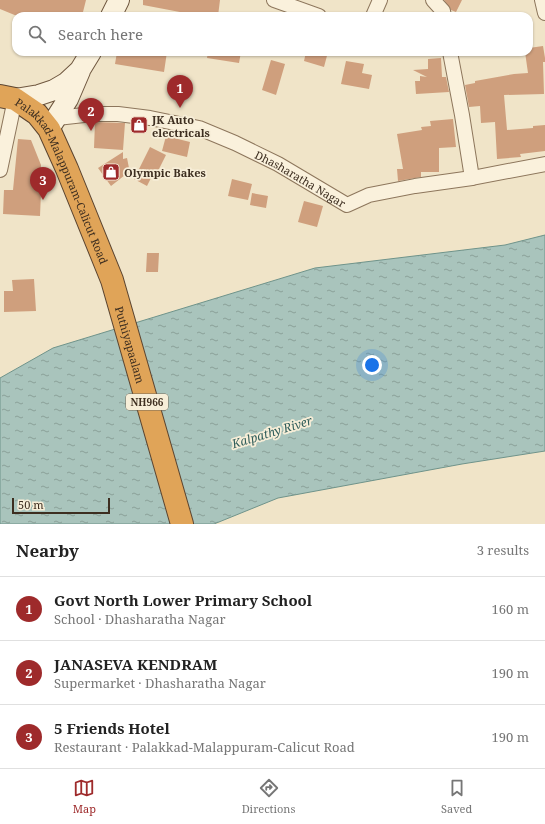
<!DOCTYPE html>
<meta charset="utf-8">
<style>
:root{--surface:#fff;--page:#f6f6f6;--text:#222;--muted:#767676;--line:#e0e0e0;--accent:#9e2a2b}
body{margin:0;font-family:"Noto Serif",serif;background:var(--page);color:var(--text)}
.scale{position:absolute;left:12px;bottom:10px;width:98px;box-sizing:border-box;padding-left:4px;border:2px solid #3d2e20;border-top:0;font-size:11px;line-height:14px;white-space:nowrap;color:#3d2e20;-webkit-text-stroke:3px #f7eed8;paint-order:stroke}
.you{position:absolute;left:372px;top:365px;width:14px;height:14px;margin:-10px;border:3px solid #fff;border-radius:50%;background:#1a73e8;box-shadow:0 0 0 6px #1a73e833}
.badge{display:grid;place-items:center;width:26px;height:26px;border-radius:50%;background:var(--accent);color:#fff;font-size:13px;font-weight:700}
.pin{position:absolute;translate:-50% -33px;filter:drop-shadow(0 1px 2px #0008)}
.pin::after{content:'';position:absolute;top:21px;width:14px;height:12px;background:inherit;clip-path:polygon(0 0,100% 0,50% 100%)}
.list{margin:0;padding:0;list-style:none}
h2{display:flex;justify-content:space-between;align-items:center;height:52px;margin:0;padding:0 16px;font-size:17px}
h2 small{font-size:13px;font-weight:400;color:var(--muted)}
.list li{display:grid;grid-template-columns:26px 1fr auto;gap:12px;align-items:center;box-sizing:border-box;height:64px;padding:0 16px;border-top:1px solid var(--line)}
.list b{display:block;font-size:15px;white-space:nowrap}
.list p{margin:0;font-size:13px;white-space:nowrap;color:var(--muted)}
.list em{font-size:13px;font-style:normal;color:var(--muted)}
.icon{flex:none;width:22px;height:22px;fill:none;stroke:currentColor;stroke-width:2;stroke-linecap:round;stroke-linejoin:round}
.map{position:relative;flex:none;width:545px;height:524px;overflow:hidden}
.search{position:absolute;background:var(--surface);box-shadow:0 1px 3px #0004;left:12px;right:12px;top:12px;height:44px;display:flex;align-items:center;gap:10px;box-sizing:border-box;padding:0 14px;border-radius:12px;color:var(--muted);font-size:15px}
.sheet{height:244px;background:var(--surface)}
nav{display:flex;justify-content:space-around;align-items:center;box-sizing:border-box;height:56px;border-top:1px solid var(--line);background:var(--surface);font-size:11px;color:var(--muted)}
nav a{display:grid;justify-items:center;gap:2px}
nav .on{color:var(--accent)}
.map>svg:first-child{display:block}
.water{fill:url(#water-ripples);stroke:#6f938a}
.building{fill:#cf9f7d}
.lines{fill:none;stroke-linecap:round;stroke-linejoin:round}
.street-casing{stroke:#8d765c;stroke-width:16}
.secondary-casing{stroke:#6f573f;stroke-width:22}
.highway-casing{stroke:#5b4430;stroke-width:24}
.street{stroke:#faf1dc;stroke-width:14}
.secondary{stroke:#faf1dc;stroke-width:20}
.highway{stroke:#e0a458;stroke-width:22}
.labels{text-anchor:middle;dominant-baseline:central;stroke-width:3.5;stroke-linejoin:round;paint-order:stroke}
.shield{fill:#f7eed8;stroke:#756857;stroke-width:1}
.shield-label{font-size:10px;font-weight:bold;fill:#3d2e20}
.poi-label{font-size:11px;font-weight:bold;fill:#3d2e20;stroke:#f7eed8;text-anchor:start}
.street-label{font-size:11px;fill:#3d2e20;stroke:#f7eed8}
.water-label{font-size:12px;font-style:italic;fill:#2f5d5a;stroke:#f7eed8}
</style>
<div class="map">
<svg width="545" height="524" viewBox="0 0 545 524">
<defs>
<pattern id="water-ripples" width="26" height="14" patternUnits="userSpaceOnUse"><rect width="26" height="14" fill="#a9c4bc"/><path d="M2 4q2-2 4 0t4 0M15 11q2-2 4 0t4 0" fill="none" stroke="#8ba098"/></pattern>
</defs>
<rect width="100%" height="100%" fill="#f0e4c8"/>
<!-- water -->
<path class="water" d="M 545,235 L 545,451 L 462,464 L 278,498 L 214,524 L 0,524 L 0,378 L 53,348 L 315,268 L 505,245 Z"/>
<!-- building -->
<path class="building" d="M 0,0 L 86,0 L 82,16 L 17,16 L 0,9 Z
M 143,0 L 220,0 L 218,16 L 201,16 L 143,5 Z
M 444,0 L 462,0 L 456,12 L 451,10 Z
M 543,46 L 545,58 L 545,62 L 543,62 L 544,94 L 504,95 L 507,130 L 533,128 L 533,126 L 545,125 L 545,151 L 520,154 L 521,157 L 497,159 L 495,122 L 481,123 L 480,106 L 469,107 L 465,85 L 475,83 L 475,81 L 514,74 L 528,73 L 525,52 L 529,52 L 529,48 Z
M 117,52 L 167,52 L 164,72 L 115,64 Z
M 208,52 L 241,52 L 239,63 L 207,58 Z
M 306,52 L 328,52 L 324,67 L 304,61 Z
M 441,58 L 442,77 L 446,77 L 449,92 L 416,94 L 415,81 L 420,81 L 420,76 L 427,77 L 413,70 L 428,69 L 428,59 Z
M 271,60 L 285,64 L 276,95 L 262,90 Z
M 346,61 L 364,64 L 362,73 L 372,75 L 369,89 L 341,84 Z
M 453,119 L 456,147 L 439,148 L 439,172 L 421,172 L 421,177 L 398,181 L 397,169 L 403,169 L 397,134 L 422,130 L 421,127 L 431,126 L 430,121 Z
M 95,122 L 125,123 L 123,150 L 94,148 Z
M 166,136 L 190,142 L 187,157 L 162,151 Z
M 18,139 L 31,140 L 41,165 L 39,191 L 41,192 L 40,216 L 3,214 L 4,190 L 13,190 Z
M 150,147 L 166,155 L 158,171 L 155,170 L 147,186 L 134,179 Z
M 123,152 L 123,159 L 127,158 L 131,178 L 125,175 L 111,186 L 98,168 Z
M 232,179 L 252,184 L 248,200 L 228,196 Z
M 252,193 L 268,196 L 266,208 L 250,205 Z
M 304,201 L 323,206 L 317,227 L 298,222 Z
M 147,253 L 159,253 L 158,272 L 146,272 Z
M 34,279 L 36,311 L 4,312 L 4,291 L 13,291 L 12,280 Z"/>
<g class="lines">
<defs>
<g id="street">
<path d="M 274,0 L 319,16"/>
<path d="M 433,0 L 443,11 L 444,16"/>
<path d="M 542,0 L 545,13"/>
<path d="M 373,16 L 380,0"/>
<path d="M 450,52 L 462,115 L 472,178"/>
<path id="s1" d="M 57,118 L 93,114 L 118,114 L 150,118 L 199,128 L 235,143 L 278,164 L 347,205 L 369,195 L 415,186 L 472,178 L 545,164"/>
<path d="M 0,170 L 15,99"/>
</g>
<path id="secondary" d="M 111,16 L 119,0
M 15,99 L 39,95 L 54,90 L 66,83 L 80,70 L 91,52
M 49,129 L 68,99 L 80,71"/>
<g id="highway">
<path id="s2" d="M 0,96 L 15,99 L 37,114 L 49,129 L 67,169 L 112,280 L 182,524"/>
</g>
</defs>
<!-- street casing -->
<use href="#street" class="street-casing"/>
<!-- secondary casing -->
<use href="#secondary" class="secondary-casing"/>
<!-- highway casing -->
<use href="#highway" class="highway-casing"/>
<!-- street -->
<use href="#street" class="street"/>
<!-- secondary -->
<use href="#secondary" class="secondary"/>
<!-- highway -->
<use href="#highway" class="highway"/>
</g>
<!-- icons -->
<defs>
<symbol id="shop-square" viewBox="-11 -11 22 22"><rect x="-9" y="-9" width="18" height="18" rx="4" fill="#9e2a2b" stroke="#f7eed8"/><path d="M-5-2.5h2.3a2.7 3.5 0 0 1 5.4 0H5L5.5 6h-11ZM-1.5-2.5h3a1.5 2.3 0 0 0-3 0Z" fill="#fff"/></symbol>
</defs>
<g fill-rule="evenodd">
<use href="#shop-square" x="129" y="115" width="20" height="20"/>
<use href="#shop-square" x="101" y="162" width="20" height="20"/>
</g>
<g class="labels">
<!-- shield labels -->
<rect class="shield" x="126" y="394" width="42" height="16" rx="3"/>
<g class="shield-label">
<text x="147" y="402">NH966</text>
</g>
<!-- poi labels -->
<g class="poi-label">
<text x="152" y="119">JK Auto<tspan x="152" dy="13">electricals</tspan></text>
<text x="124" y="172">Olympic Bakes</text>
</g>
<!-- street labels -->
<g class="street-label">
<text stroke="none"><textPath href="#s1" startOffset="257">Dhasharatha Nagar</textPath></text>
<text stroke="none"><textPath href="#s2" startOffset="112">Palakkad-Malappuram-Calicut Road</textPath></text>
<text stroke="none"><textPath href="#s2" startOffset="292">Puthiyapaalam</textPath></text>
</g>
<!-- water labels -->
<g class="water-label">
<text transform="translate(272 432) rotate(-17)">Kalpathy River</text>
</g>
</g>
</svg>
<div class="scale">50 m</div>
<div class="you"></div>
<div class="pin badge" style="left:180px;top:108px">1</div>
<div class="pin badge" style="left:91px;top:131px">2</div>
<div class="pin badge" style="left:43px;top:200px">3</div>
<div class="search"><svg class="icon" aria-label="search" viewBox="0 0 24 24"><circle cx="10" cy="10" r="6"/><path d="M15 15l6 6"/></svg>Search here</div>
</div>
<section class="sheet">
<h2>Nearby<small>3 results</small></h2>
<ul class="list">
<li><span class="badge">1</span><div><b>Govt North Lower Primary School</b><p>School · Dhasharatha Nagar</p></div><em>160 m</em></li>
<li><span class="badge">2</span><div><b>JANASEVA KENDRAM</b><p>Supermarket · Dhasharatha Nagar</p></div><em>190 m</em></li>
<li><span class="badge">3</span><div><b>5 Friends Hotel</b><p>Restaurant · Palakkad-Malappuram-Calicut Road</p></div><em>190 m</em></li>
</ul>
</section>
<nav>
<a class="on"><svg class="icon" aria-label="map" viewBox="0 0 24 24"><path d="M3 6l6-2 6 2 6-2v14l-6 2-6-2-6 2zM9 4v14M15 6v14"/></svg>Map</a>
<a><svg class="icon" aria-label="directions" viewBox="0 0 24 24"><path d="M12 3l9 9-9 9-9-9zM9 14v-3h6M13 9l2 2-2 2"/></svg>Directions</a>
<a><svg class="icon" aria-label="saved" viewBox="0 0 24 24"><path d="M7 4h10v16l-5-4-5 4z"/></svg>Saved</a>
</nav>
